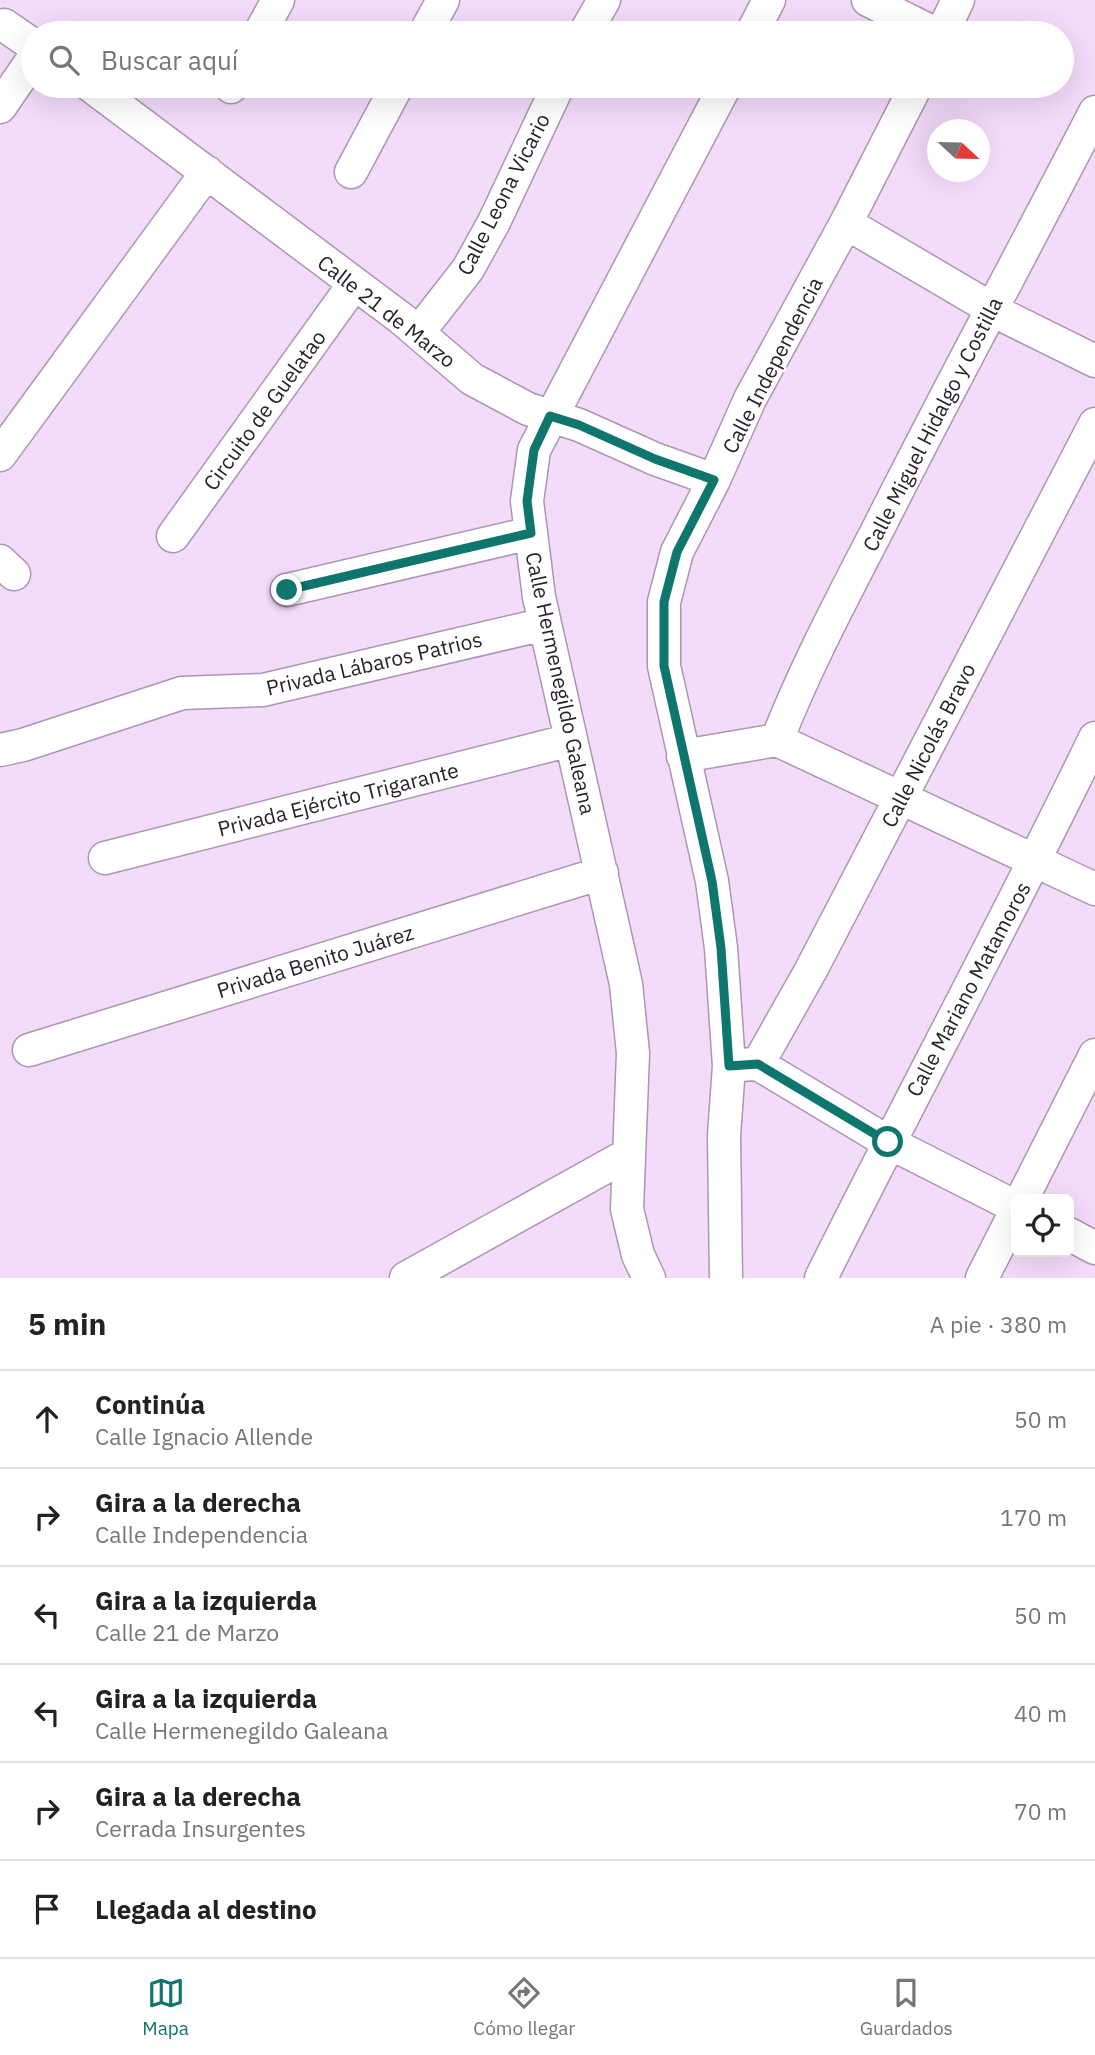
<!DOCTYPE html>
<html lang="es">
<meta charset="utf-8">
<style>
:root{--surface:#fff;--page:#f6f6f6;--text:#222;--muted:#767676;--line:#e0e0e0;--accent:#0f766e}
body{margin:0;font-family:"IBM Plex Sans",sans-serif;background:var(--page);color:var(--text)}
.controls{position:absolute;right:21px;bottom:21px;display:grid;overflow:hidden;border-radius:10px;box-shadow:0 7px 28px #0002}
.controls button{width:63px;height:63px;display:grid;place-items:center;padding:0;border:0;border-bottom:2px solid var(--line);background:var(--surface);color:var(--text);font:35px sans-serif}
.compass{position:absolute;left:927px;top:119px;width:63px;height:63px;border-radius:50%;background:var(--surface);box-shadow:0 7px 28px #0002;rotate:112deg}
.stop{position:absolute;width:21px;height:21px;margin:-16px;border:5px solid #0f766e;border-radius:50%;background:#fff}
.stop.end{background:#0f766e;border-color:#fff;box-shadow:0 2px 7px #0008}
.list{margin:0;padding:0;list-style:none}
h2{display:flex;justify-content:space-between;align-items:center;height:91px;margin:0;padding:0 28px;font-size:30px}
h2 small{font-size:23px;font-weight:400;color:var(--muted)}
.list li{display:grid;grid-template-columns:46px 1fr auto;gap:21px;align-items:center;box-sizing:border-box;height:98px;padding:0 28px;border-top:2px solid var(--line)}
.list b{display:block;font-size:26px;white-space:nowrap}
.list p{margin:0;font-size:23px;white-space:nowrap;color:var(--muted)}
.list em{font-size:23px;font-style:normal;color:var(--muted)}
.icon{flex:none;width:38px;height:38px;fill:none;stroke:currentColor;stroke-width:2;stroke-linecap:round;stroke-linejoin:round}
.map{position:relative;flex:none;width:1095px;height:1278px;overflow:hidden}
.search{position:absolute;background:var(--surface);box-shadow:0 7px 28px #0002;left:21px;right:21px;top:21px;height:77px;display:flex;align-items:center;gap:18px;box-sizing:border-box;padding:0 24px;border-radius:38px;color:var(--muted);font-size:26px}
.sheet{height:679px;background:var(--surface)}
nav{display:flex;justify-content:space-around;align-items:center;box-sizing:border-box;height:98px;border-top:2px solid var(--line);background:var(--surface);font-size:19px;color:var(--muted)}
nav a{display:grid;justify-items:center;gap:4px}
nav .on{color:var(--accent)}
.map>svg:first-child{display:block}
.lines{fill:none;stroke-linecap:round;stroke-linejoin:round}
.minor-casing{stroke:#ad96b3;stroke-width:35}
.minor{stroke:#fff;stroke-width:32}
.route{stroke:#0f766e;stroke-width:9}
.labels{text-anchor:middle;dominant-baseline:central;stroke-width:5;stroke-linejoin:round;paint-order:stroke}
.street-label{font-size:21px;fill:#29202b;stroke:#fff}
</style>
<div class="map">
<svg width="1095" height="1278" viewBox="0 0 1095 1278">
<rect width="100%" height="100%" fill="#f3dbfa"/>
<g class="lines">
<defs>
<path id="minor" d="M 868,0 L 934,33
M 4,25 L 33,45
M 260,33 L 278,0
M 425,33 L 443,0
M 585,33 L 604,0
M 752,33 L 769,0
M 942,33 L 958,0
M 91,86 L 402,319 L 472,379 L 528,409 L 579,425 L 655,459 L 714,480
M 231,87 L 232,86
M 0,107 L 33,59
M 351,172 L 397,86
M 846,223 L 1004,316 L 1095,361
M 418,333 L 468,269 L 494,222 L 558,86
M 0,455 L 207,172
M 173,536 L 354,284
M 0,561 L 14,574
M 287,590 L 531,533
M 777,740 C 806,666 844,595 880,525 C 950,386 1024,250 1095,112
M 0,750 L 23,745 L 182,693 L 263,690 L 545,624
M 683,756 L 777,740 L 1095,889
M 105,858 L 571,740
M 29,1050 L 602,873
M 758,1064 L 811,970 L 1095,424
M 737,1065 L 758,1064 L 888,1142 L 1016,1207
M 1022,1199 L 1095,1055
M 1069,1234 L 1095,1248
M 406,1278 L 629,1154
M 649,1278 L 638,1255 L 627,1209 L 633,1053 L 626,984 L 539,597 L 527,501 L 534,450 L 725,86
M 726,1278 L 724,1136 L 729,1066 L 721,948 L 712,881 L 664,666 L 664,602 L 677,552 L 714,480 L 750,399 L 846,223 L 916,86
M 821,1278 C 911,1097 1007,920 1095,738
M 982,1278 L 1016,1211"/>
</defs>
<!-- minor casing -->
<use href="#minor" class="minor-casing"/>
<!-- minor -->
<use href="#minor" class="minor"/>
</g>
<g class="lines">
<!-- route -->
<path class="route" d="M 287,590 L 531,533 L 527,501 L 534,450 L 550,416 L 579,425 L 655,459 L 714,480 L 677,552 L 664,602 L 664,666 L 712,881 L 721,948 L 729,1066 L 758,1064 L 888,1142"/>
</g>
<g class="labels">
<!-- street labels -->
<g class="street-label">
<text transform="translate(503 194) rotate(-63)">Calle Leona Vicario</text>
<text transform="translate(387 311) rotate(38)">Calle 21 de Marzo</text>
<text transform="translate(772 365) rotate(-63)">Calle Independencia</text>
<text transform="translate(264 410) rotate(-54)">Circuito de Guelatao</text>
<text transform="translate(932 424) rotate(-63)">Calle Miguel Hidalgo y Costilla</text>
<text transform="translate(374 663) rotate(-13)">Privada Lábaros Patrios</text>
<text transform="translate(561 683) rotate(78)">Calle Hermenegildo Galeana</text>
<text transform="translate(928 745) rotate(-63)">Calle Nicolás Bravo</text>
<text transform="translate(338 799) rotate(-14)">Privada Ejército Trigarante</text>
<text transform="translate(315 961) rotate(-17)">Privada Benito Juárez</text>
<text transform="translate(968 989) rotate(-62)">Calle Mariano Matamoros</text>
</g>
</g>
</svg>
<div class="controls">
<button><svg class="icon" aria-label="locate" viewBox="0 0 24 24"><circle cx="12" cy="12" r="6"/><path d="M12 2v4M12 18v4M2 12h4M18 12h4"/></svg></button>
</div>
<svg class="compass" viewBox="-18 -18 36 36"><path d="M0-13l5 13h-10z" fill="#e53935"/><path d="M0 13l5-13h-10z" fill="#767676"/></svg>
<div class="stop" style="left:888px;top:1142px"></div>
<div class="stop end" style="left:287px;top:590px"></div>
<div class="search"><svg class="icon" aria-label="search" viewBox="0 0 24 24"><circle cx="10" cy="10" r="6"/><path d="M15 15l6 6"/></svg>Buscar aquí</div>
</div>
<section class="sheet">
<h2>5 min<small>A pie · 380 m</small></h2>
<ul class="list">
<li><svg class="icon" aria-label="ahead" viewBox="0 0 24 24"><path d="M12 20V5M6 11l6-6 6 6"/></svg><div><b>Continúa</b><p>Calle Ignacio Allende</p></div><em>50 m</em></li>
<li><svg class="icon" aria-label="right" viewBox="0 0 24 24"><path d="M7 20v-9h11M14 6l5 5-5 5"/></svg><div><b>Gira a la derecha</b><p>Calle Independencia</p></div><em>170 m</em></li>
<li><svg class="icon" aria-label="left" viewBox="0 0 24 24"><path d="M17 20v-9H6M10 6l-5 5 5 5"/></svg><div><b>Gira a la izquierda</b><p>Calle 21 de Marzo</p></div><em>50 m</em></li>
<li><svg class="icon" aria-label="left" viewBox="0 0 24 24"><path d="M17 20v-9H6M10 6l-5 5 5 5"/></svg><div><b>Gira a la izquierda</b><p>Calle Hermenegildo Galeana</p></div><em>40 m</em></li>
<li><svg class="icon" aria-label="right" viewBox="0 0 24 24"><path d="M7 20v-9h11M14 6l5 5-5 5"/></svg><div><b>Gira a la derecha</b><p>Cerrada Insurgentes</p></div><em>70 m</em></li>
<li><svg class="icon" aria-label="arrive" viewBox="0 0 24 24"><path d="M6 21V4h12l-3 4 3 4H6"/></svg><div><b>Llegada al destino</b></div></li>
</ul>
</section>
<nav>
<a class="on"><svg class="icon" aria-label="map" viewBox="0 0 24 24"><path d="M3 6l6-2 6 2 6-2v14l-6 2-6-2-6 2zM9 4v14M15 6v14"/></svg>Mapa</a>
<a><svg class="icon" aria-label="directions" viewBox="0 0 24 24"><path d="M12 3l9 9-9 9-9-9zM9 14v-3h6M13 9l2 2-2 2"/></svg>Cómo llegar</a>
<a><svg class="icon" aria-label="saved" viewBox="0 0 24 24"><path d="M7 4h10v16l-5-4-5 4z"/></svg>Guardados</a>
</nav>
